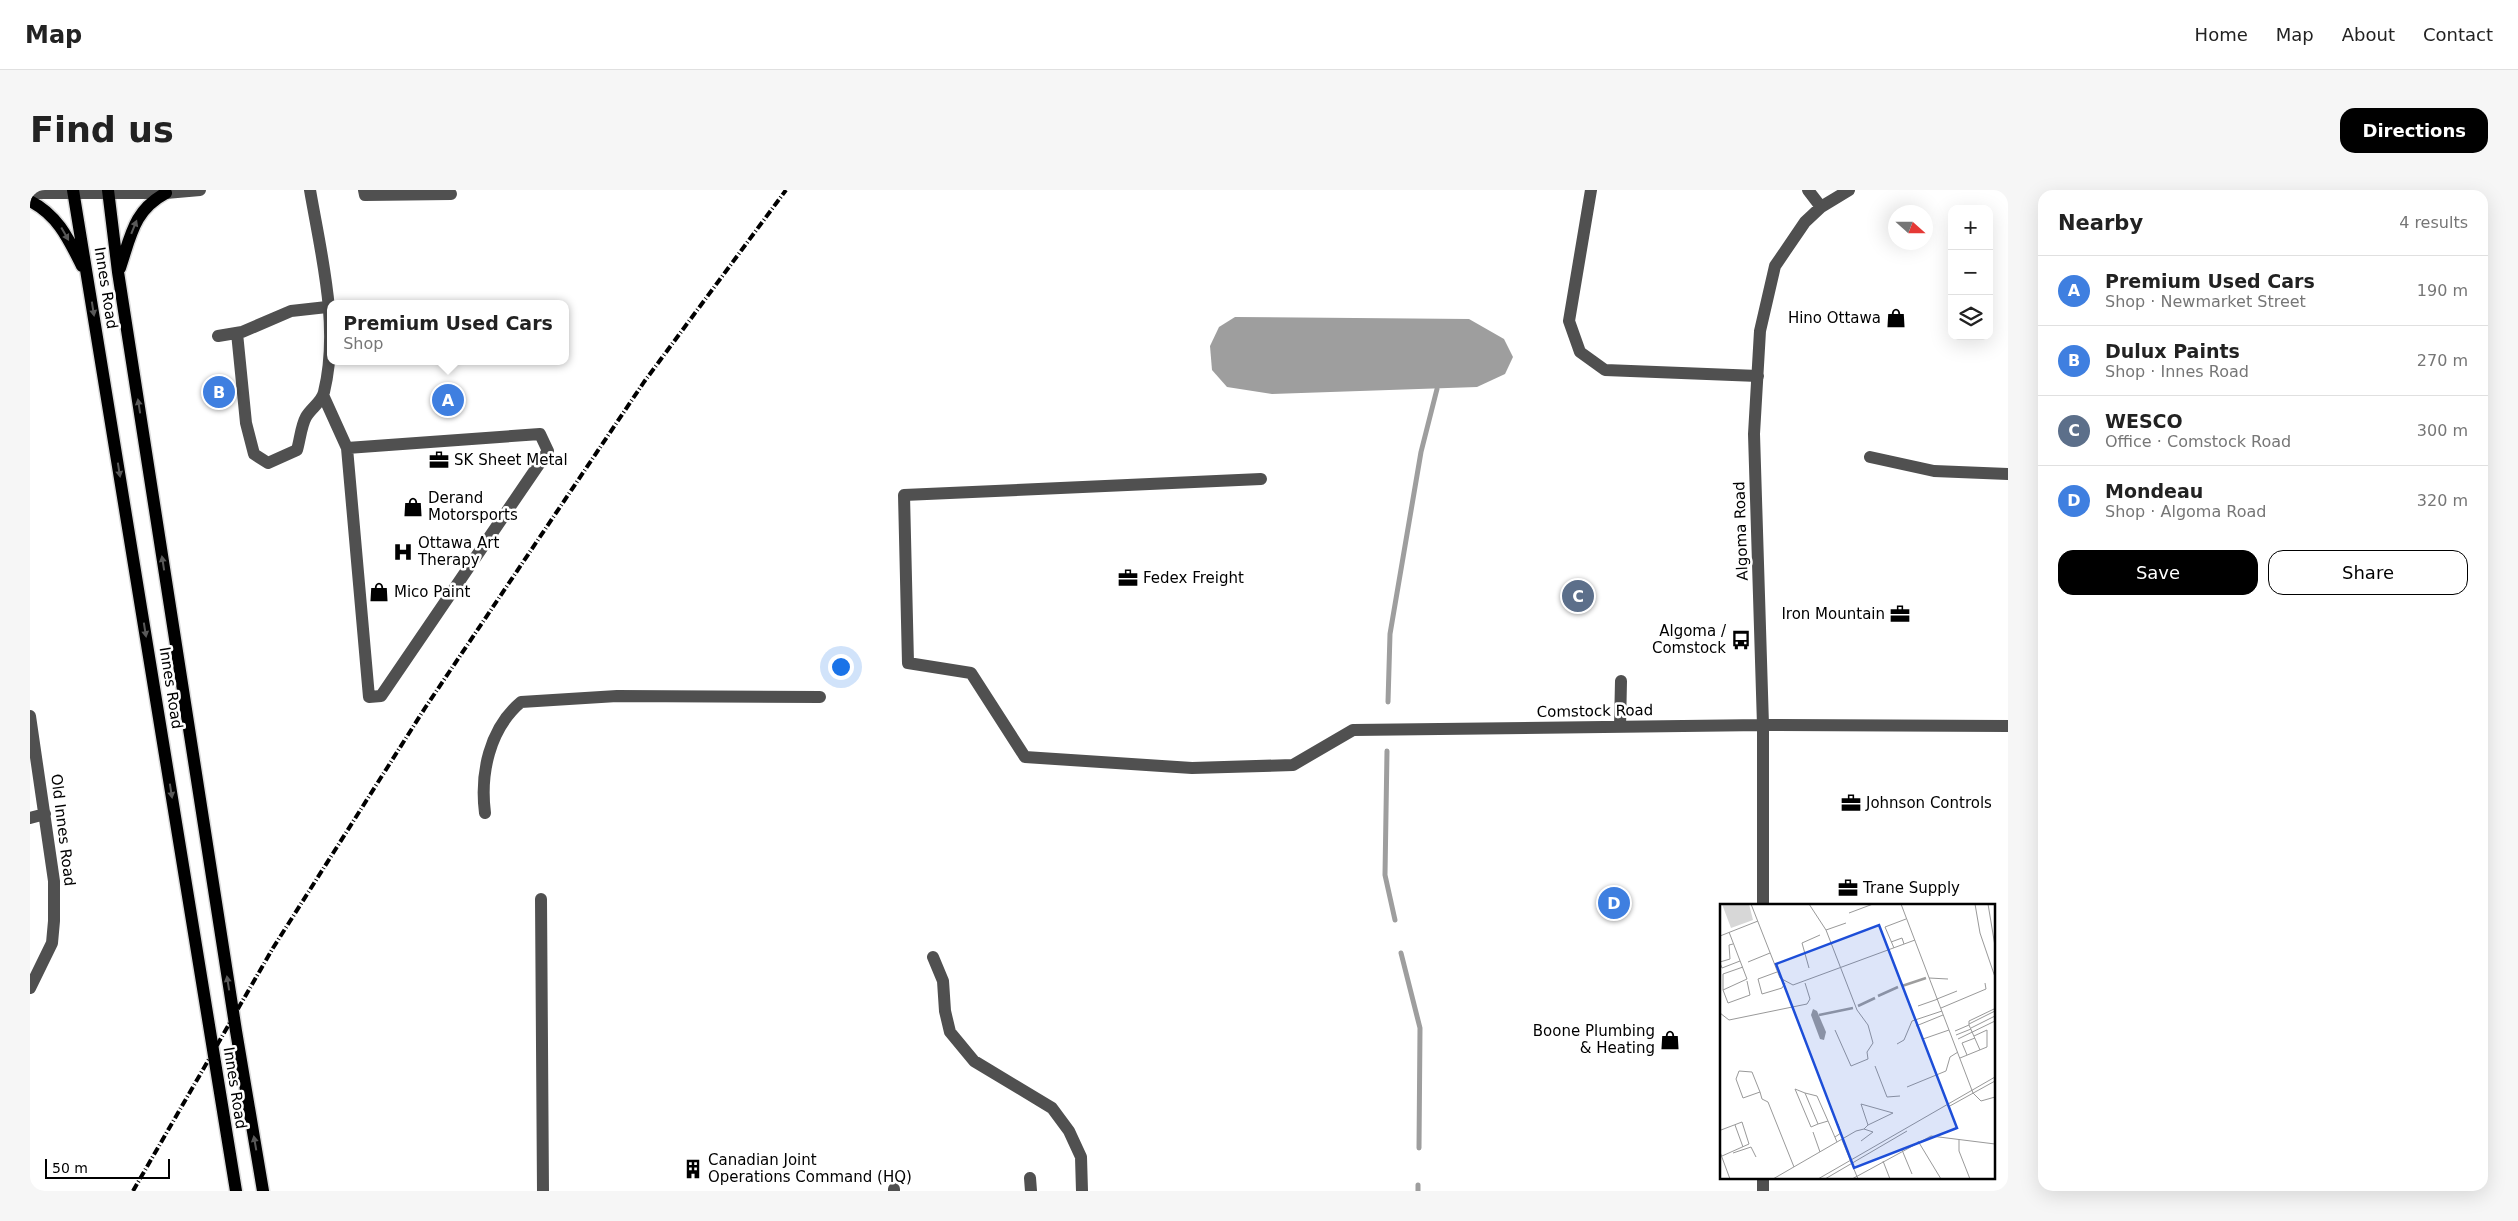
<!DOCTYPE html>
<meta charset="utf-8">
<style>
:root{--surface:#fff;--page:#f6f6f6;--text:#222;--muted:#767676;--line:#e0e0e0;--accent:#000}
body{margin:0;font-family:"DejaVu Sans",sans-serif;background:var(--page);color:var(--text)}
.controls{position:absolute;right:15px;top:15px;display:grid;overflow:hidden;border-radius:10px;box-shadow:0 5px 20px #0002}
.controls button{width:45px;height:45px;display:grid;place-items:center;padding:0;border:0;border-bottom:1px solid var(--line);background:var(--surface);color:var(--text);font:25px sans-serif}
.compass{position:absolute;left:1858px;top:15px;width:45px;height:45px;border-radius:50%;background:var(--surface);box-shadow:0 5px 20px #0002;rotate:111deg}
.scale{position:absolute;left:15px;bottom:12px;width:125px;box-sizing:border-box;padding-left:5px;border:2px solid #000;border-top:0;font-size:14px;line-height:18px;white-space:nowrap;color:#000;-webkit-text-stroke:4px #fff;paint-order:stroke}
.you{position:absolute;left:810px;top:476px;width:18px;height:18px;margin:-12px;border:4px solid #fff;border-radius:50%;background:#1a73e8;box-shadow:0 0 0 8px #1a73e833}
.badge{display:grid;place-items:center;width:32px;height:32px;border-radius:50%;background:var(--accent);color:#fff;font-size:16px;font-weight:700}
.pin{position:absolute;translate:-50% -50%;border:2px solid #fff;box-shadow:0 1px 5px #0006}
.popup{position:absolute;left:297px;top:110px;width:242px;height:65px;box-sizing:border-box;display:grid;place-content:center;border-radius:10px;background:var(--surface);filter:drop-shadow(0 1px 4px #0005);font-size:16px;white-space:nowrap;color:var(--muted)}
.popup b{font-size:19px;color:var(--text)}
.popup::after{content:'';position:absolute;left:50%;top:100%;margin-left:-10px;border:10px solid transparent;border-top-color:var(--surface)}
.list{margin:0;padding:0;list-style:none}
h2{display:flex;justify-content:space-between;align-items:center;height:65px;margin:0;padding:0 20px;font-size:21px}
h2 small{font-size:16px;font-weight:400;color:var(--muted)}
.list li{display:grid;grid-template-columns:32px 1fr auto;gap:15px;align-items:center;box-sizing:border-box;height:70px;padding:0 20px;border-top:1px solid var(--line)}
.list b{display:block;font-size:19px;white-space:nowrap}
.list p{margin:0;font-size:16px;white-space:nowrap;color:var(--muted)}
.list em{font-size:16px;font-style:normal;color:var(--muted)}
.actions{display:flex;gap:10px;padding:15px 20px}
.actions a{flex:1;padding:11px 0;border:1px solid var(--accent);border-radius:15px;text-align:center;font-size:18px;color:var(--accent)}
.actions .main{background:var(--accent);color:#fff}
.icon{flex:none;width:28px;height:28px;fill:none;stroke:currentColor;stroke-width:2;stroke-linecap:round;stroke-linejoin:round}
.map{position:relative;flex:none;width:1978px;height:1001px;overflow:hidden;border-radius:15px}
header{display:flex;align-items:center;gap:30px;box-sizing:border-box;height:70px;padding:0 25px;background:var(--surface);border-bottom:1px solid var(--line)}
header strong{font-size:24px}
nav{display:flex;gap:28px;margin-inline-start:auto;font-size:18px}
.intro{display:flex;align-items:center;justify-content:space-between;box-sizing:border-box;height:120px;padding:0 30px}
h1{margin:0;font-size:35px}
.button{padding:12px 22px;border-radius:15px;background:var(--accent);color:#fff;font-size:18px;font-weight:700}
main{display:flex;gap:30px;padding:0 30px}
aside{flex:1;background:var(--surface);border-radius:15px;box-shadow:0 5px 20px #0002}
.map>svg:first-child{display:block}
.water{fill:#9e9e9e}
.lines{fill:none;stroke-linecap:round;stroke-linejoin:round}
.stream{stroke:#9e9e9e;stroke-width:5}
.major-casing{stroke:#dbdbdb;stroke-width:15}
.minor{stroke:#505050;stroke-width:12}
.major{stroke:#000;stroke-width:12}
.rail{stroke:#000;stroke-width:4;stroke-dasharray:8 2.5 1 2.5;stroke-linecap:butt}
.oneway{fill:#595959}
.labels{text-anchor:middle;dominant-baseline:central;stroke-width:5;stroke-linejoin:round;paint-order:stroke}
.street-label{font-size:15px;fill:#000;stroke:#fff}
.poi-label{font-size:15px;fill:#000;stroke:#fff;text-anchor:start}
.inset-river{fill:none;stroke:#9e9e9e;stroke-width:2.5}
.inset-road{fill:none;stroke:#999;stroke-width:1}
.view{fill:#1d4ed8;fill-opacity:0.15;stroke:#1d4ed8;stroke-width:2.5}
.inset-edge{fill:none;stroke:#000;stroke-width:2.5}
</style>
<header>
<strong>Map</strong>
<nav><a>Home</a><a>Map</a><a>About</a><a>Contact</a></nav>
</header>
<div class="intro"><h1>Find us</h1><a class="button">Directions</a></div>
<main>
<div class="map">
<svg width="1978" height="1001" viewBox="0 0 1978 1001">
<rect width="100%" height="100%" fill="#fff"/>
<!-- water -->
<path class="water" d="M 1205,127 L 1439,129 L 1474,149 L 1483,167 L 1475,184 L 1447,197 L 1242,204 L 1197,197 L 1182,180 L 1180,156 L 1189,137 Z"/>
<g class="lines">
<!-- stream -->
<path class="stream" d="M 1358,512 L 1360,444 L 1391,262 L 1407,199
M 1357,561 L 1355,685 L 1365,730
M 1371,763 L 1390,838 L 1389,958
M 1388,995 L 1388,1001"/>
<defs>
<path id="major" d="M 43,0 L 206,1001
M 78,0 L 88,82 L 206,841 L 233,1001
M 0,11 C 28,25 39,50 52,76
M 90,78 C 101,45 104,20 136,3"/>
</defs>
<!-- major casing -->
<use href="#major" class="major-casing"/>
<!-- minor -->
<path class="minor" d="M 334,0 L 335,5 L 421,4
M 1561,0 L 1539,131 L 1550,162 L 1575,180 L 1728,186
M 1778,0 L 1791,17
M 0,3 L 136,3 L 170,0
M 207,143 L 216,233 L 224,264 L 238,273 L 267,260 C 270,250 271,236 276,227 C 281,218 292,212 294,202 C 310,137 291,64 280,0
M 188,146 L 212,142 L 261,121 L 297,117
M 293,205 L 317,258 L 510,244 L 518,261 L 351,506 L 339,507 L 317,258
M 1840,267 L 1904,281 L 1978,284
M 1231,289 L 874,305 L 878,473 L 941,483 L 995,567 L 1162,578 L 1263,575 L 1323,540 L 1733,535 L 1978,536
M 0,526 L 24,691 L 24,731 L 22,753 L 0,798
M 1590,537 L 1591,491
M 455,623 C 450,584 459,539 491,512 L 587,506 L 790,507
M 0,628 L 15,624
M 511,709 L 513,1001
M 1733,715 L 1733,535 L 1724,244 L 1730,141 L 1745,76 L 1775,32 L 1791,17 L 1819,0
M 903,767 L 913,791 L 915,821 L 920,842 L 944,871 L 1022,918 L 1039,941 L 1051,967 L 1052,1001
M 1733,987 L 1733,1001
M 1000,988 L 1001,1001
M 864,1001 L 864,999"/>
<!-- major -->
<use href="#major" class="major"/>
<!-- rail -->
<path class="rail" d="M 103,1001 L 243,758 L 395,518 L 614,192 L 756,0"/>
</g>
<!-- one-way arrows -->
<defs><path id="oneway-solid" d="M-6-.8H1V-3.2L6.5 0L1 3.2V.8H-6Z" transform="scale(1.25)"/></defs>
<g class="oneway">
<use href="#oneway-solid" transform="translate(104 37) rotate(-68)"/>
<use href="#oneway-solid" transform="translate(35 44) rotate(60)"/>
<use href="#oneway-solid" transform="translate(63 119) rotate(81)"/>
<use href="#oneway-solid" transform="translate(109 216) rotate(-99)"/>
<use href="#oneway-solid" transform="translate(89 280) rotate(81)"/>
<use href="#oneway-solid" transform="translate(133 373) rotate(-99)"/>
<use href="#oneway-solid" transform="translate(115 440) rotate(81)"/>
<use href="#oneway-solid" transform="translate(141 601) rotate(81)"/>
<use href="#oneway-solid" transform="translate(198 793) rotate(-99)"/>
<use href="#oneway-solid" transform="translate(225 953) rotate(-100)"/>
</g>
<!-- icons -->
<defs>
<symbol id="shop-bare" viewBox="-9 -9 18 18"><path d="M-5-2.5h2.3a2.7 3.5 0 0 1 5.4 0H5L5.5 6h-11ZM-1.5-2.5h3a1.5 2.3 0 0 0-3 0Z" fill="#000" stroke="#fff" stroke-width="2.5" paint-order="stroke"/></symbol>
<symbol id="office-bare" viewBox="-9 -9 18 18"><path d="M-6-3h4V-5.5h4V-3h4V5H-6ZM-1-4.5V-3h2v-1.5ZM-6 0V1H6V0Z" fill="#000" stroke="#fff" stroke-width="2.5" paint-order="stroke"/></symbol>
<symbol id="hospital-bare" viewBox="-9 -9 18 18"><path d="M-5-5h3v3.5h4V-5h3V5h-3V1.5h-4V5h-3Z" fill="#000" stroke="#fff" stroke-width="2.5" paint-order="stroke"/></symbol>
<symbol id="bus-bare" viewBox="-9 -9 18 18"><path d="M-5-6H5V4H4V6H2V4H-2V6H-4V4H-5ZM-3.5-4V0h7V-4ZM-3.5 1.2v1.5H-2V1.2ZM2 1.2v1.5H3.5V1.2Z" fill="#000" stroke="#fff" stroke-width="2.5" paint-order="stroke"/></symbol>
<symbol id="building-bare" viewBox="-9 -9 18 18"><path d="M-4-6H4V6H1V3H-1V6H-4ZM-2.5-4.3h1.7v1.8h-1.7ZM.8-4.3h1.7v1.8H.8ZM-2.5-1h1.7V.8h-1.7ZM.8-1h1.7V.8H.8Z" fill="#000" stroke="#fff" stroke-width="2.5" paint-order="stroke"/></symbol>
</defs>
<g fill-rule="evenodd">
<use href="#shop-bare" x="1852" y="114" width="28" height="28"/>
<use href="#office-bare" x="395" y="256" width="28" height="28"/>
<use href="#shop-bare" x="369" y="303" width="28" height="28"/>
<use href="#hospital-bare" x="359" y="348" width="28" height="28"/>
<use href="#office-bare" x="1084" y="374" width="28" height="28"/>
<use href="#shop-bare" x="335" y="388" width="28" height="28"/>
<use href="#office-bare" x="1856" y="410" width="28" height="28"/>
<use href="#bus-bare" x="1697" y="436" width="28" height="28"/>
<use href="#office-bare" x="1807" y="599" width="28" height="28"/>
<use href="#office-bare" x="1804" y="684" width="28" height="28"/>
<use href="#shop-bare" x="1626" y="836" width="28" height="28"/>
<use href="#building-bare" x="649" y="965" width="28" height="28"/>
</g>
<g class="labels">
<!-- street labels -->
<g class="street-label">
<text transform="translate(76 98) rotate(81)">Innes Road</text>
<text transform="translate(1711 341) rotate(-92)">Algoma Road</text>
<text transform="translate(141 498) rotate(81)">Innes Road</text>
<text transform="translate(1565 521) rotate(-1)">Comstock Road</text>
<text transform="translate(33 640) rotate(83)">Old Innes Road</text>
<text transform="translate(205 898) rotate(81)">Innes Road</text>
</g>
<!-- poi labels -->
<g class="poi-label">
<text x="1851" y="128" text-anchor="end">Hino Ottawa</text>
<text x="424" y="270">SK Sheet Metal</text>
<text x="398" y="308">Derand<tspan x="398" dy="17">Motorsports</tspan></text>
<text x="388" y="353">Ottawa Art<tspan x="388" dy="17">Therapy</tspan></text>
<text x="1113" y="388">Fedex Freight</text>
<text x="364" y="402">Mico Paint</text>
<text x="1855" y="424" text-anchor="end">Iron Mountain</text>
<text x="1696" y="441" text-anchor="end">Algoma /<tspan x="1696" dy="17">Comstock</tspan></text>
<text x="1836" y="613">Johnson Controls</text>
<text x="1833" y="698">Trane Supply</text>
<text x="1625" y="841" text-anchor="end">Boone Plumbing<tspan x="1625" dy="17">&amp; Heating</tspan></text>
<text x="678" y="970">Canadian Joint<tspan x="678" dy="17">Operations Command (HQ)</tspan></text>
</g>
</g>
<!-- overview -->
<g transform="translate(1690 714)">
<rect width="275" height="275" fill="#fff"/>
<path d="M 2,0 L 29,0 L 33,16 L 11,24 Z" fill="#d7d7d7"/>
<path d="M 93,105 L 97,107 L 106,128 L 104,136 L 100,135 L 91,111 Z" fill="#9e9e9e"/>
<path class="inset-river" d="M 182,82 L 206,74M 158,92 L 178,83M 138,102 L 155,94M 99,111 L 133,104"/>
<path class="inset-road" d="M 31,0 L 60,74 L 73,81 L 195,36M 89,0 L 106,26 L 137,106 L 148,121 L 153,139 L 147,148 L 148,155 L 131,162 L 115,126M 181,0 L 253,189 L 261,197 L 275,193M 255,0 L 260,29 L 275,73M 268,0 L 275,42M 129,9 L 153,0M 106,26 L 126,19M 9,28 L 27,75 L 3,86 L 3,70 L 23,63M 0,32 L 38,17M 171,38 L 182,34 L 184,40M 174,44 L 165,23 L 186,15M 0,58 L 10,55 L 9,41 L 13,40M 28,58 L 50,49M 0,59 L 2,64 L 20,57M 89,64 L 82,39 L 100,31M 57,68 L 38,75 L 42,90 L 62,84 L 65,79M 209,74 L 228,75M 3,86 L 8,99 L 30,91 L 27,77M 217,95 L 237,87M 198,102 L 218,95M 221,104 L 266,85 L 265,79M 0,109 L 9,116 L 87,100 L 90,95 L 85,79M 249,120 L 275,107M 249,121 L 249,117 L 274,105 L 275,108M 196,122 L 223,111M 251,124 L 275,112M 235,127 L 249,121 L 260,146M 236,131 L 251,125M 203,135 L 229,126M 238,135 L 275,117M 177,140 L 184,136 L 192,117 L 222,107M 247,151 L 242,139 L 255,134M 240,154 L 267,143 L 267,126 L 254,132M 155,162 L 167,193 L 180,192M 187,183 L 226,167 L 230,153 L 238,148M 40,188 L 32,168 L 19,167 L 16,175 L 23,194 L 40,188 L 42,195 L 48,198 L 74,263M 85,189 L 75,185 L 91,223 L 98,220M 228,203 L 275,177M 108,217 L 98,220 L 85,189 L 97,192 L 108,217 L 117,238M 15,221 L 23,243M 144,225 L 148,221 L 141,200 L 173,209 L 148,221M 1,226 L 22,218 L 29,240 L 2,252M 93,228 L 100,248M 115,233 L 121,229 L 118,220M 239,235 L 239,247 L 250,275M 122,236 L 138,275M 198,237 L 221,275M 182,246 L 192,270M 0,248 L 10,275M 13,249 L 31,243 L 36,253M 163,257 L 170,275M 53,275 L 136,227 L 144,225 L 153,228 L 141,237M 98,275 L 275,173M 105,275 L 187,227M 132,275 L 211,232 L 275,240"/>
<path class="view" d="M 159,21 L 237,224 L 134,264 L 56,60 Z"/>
<rect width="275" height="275" class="inset-edge"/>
</g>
</svg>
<div class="controls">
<button>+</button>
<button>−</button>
<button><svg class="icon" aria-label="layers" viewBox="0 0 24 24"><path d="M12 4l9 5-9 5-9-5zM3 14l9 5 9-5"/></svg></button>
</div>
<svg class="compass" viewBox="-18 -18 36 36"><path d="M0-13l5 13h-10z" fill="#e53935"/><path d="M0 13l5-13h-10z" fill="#767676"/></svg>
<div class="scale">50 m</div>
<div class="you"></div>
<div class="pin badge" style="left:418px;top:210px;background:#3f7fe0">A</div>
<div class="popup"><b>Premium Used Cars</b>Shop</div>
<div class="pin badge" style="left:189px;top:202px;background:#3f7fe0">B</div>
<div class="pin badge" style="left:1548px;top:406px;background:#5c6f8a">C</div>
<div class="pin badge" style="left:1584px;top:713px;background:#3f7fe0">D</div>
</div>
<aside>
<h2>Nearby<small>4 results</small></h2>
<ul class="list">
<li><span class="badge" style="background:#3f7fe0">A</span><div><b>Premium Used Cars</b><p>Shop · Newmarket Street</p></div><em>190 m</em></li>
<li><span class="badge" style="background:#3f7fe0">B</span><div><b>Dulux Paints</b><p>Shop · Innes Road</p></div><em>270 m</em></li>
<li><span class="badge" style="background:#5c6f8a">C</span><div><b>WESCO</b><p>Office · Comstock Road</p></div><em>300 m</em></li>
<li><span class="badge" style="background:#3f7fe0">D</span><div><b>Mondeau</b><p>Shop · Algoma Road</p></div><em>320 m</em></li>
</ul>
<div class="actions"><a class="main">Save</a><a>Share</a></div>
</aside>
</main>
